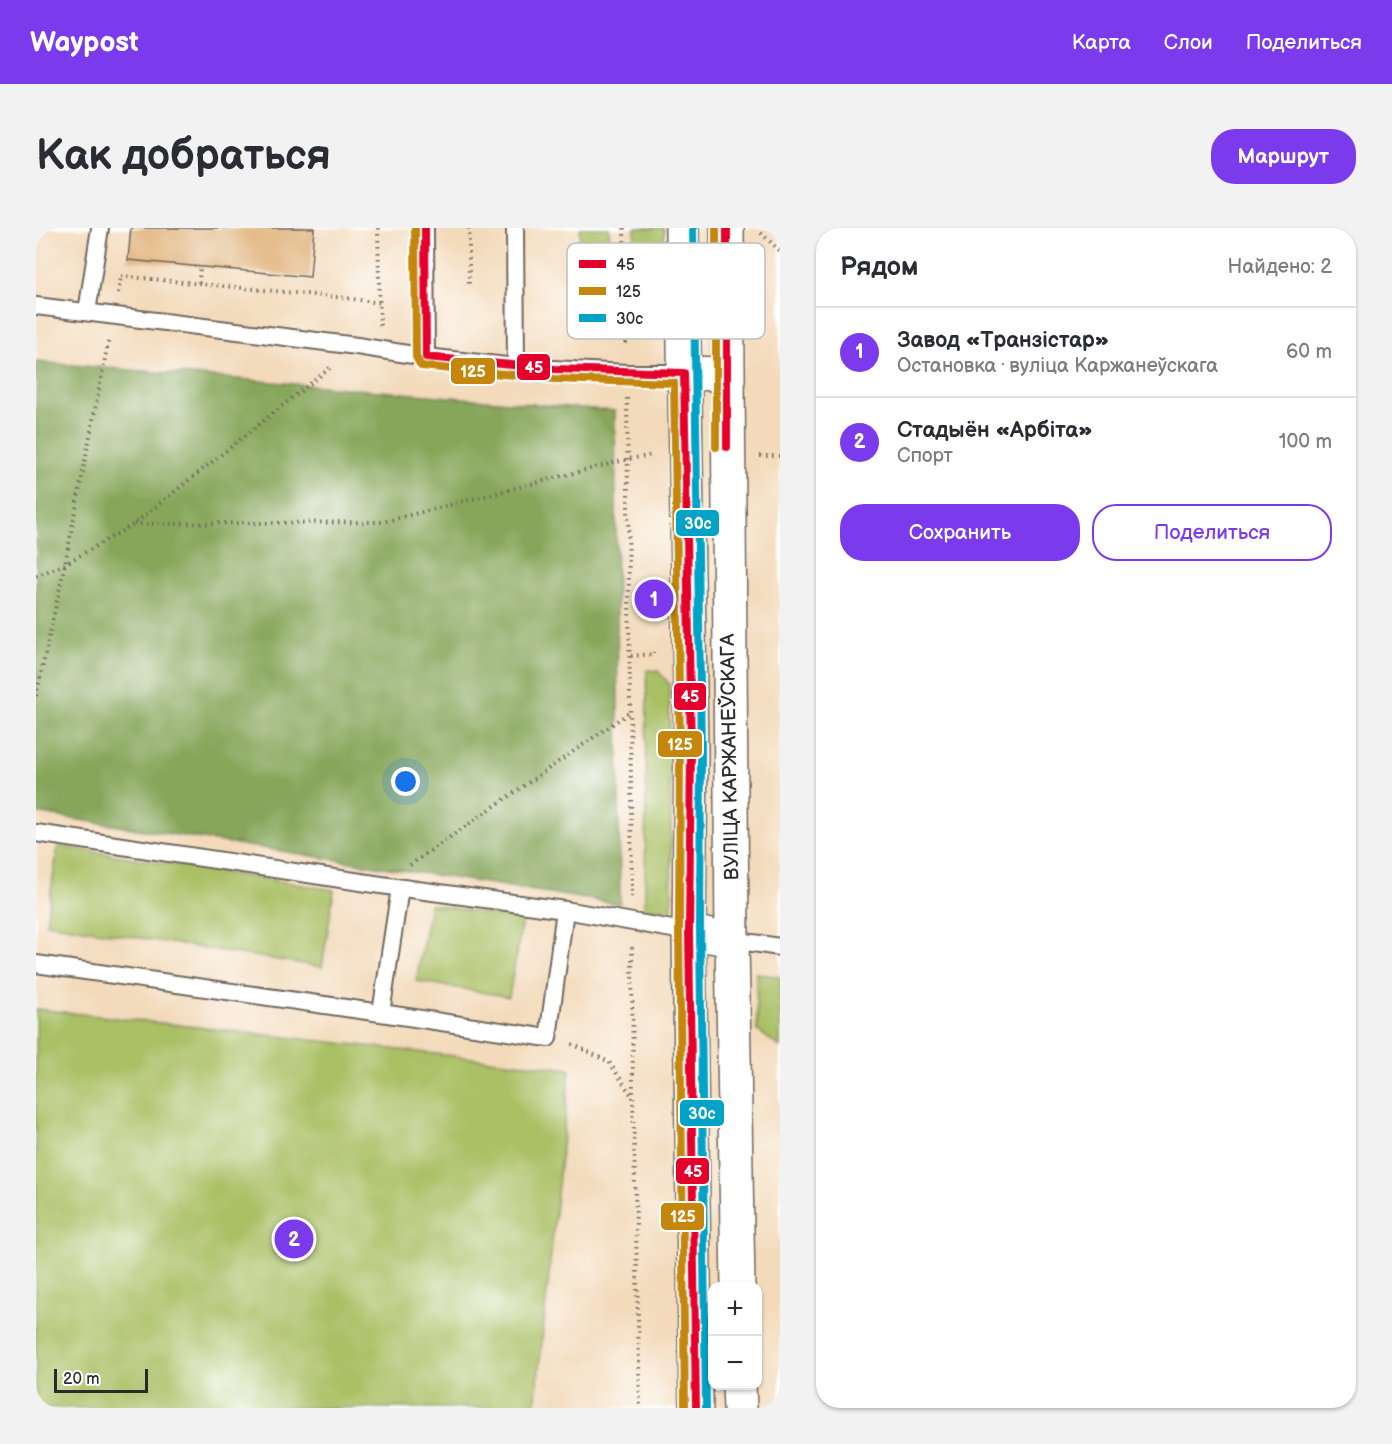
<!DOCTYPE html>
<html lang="ru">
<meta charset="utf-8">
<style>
:root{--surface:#fff;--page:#f2f2f3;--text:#2b2b33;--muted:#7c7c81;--line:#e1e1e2;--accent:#7c3aed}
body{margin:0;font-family:"Balsamiq Sans",sans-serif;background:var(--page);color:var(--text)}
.controls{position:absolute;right:18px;bottom:18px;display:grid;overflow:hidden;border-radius:12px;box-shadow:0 2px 4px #0004}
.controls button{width:54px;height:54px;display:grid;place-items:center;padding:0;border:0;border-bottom:2px solid var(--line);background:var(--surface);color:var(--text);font:30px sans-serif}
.scale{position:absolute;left:18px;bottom:15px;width:94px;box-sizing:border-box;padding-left:6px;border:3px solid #2b2b2b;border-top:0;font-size:16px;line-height:21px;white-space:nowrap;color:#2b2b2b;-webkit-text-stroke:4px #fff;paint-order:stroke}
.you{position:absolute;left:370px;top:554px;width:21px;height:21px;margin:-15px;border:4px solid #fff;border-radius:50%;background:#1a73e8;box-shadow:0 0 0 9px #1a73e833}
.badge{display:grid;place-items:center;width:39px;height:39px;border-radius:50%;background:var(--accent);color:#fff;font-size:20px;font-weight:700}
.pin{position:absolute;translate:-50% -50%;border:3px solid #fff;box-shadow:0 2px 6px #0006}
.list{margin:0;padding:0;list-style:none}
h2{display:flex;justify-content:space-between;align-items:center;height:78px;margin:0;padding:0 24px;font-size:26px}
h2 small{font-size:20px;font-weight:400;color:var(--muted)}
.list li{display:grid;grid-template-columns:39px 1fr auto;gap:18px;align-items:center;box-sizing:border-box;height:90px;padding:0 24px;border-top:2px solid var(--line)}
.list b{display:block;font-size:22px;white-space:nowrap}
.list p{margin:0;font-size:20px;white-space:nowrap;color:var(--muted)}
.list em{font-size:20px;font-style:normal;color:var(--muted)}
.actions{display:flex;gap:12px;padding:18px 24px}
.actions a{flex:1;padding:14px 0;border:2px solid var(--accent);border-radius:24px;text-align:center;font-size:21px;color:var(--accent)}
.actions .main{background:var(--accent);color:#fff}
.map{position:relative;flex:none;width:744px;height:1180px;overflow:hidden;border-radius:24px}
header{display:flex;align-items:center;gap:36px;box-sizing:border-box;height:84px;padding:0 30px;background:var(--accent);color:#fff}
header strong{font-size:28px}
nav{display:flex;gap:33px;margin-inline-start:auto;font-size:21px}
.intro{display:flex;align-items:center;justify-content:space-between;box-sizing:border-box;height:144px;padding:0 36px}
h1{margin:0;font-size:42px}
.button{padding:15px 27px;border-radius:24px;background:var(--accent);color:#fff;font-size:21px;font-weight:700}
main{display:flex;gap:36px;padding:0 36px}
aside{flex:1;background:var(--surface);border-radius:24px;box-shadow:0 2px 4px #0004}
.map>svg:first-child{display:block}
.green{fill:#aac065;stroke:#6a7648;stroke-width:1.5}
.forest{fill:#87a65a;stroke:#596842;stroke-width:1.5}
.building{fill:#dfaf74}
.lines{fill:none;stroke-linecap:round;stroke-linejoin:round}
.service-casing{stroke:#71685d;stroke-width:20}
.minor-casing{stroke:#71685d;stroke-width:36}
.secondary-casing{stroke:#71685d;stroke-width:36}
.path{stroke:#71685d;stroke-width:4;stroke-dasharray:1.5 4.5;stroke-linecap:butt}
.service{stroke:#fff;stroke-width:16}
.minor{stroke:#fff;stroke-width:33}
.secondary{stroke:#fff;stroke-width:33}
.bus-1-casing{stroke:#fff;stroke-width:12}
.bus-2-casing{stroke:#fff;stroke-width:12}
.bus-3-casing{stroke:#fff;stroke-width:12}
.bus-1{stroke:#e4002b;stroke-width:8}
.bus-2{stroke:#c4870b;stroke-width:8}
.bus-3{stroke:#02a3c6;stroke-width:8}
.labels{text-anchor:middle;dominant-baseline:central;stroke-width:4.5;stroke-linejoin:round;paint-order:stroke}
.street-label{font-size:20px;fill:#2b2b2b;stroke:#fff}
.key{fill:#fff;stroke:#bfbfbf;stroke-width:1.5}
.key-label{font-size:16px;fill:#2b2b2b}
.line-badge{stroke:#fff;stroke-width:2}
.badge-label{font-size:16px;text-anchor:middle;font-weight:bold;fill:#fff}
</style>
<header>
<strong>Waypost</strong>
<nav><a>Карта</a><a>Слои</a><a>Поделиться</a></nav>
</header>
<div class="intro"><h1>Как добраться</h1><a class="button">Маршрут</a></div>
<main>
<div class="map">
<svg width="744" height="1180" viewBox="0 0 744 1180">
<rect width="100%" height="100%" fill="#fff"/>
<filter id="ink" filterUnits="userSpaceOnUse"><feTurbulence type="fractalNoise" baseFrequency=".0167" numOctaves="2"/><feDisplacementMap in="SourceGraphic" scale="12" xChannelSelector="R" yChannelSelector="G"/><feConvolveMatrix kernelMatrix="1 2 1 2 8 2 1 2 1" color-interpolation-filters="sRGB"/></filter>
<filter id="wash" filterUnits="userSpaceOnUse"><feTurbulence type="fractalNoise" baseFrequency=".008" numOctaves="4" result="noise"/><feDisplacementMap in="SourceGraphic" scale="24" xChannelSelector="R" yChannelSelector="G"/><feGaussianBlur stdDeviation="1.35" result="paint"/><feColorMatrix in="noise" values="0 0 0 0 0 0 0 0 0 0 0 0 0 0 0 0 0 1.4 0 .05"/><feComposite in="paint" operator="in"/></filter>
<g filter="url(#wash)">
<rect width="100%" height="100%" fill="#f3daba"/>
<!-- green -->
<path class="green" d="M 544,0 L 573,0 L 575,102 L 557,90 L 545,72 Z
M 599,0 L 628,0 L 629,69 L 619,87 L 600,105 Z
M 611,442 L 622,443 L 633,456 L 636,681 L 609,681 Z
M 22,618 L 298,662 L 286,739 L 10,695 Z
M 394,676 L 486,692 L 473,769 L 380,753 Z
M 720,745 L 744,749 L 744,819 L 721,802 Z
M 0,781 L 534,841 L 499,1180 L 0,1180 Z"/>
<!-- forest -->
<path class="forest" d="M 0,134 L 579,183 L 584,676 L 0,585 Z"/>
<g id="blocks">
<!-- building -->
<path class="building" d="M 95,0 L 278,0 L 274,49 L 92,32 Z"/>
</g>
</g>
<g filter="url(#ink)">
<use href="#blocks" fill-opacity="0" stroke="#71685d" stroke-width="1.5"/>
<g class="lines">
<defs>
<path id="service" d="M 389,0 L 390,129
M 479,0 L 480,139
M 0,78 L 321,118 L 390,129 L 480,139 L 591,145 L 648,145
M 51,84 L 64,0
M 0,605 L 345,657 L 529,682 L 653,704
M 696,712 L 744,719
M 0,736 L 345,785 L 364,660
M 345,785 L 512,810 L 529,682"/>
<path id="minor" d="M 648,145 L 691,146
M 653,704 L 696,712"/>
<path id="secondary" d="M 646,0 L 655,522 L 653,704 L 660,1180
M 691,0 L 696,712 L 702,1058
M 703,1158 L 704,1180"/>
</defs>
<!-- service casing -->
<use href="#service" class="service-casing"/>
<!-- minor casing -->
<use href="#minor" class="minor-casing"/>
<!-- secondary casing -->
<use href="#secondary" class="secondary-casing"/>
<!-- path -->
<path class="path" d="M 342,0 L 344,98
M 433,0 L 433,60
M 588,0 L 590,120
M 725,5 L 744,23
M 85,48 L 310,70 L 344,75
M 163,55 L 164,39
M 82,65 L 85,48
M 591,170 L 596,669
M 724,228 L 744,228
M 98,296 L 347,294 L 593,231 L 617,227
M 0,348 L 29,336 L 98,296 L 295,139
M 595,428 L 618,426 L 618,424
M 0,468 L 29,336 L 73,110
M 374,637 L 594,484
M 596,719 L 597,869 L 604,1180
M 536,816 L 573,834 L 596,868"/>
<!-- service -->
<use href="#service" class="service"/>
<!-- minor -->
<use href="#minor" class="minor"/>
<!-- secondary -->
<use href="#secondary" class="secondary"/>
<defs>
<path id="bus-1" d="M 389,0 L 390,129 L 519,141 L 648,145 L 655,522 L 653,704 L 660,1180
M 691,0 L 691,219"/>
<path id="bus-2" d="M 379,0 L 380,129 L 385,138 L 518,151 L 638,155 L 644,522 L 643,704 L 649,1180
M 680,0 L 680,219"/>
<path id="bus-3" d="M 657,0 L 665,522 L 664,704 L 670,1180"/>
</defs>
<!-- bus-1 casing -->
<use href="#bus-1" class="bus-1-casing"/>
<!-- bus-2 casing -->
<use href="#bus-2" class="bus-2-casing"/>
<!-- bus-3 casing -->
<use href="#bus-3" class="bus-3-casing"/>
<!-- bus-1 -->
<use href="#bus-1" class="bus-1"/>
<!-- bus-2 -->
<use href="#bus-2" class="bus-2"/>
<!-- bus-3 -->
<use href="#bus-3" class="bus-3"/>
</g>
</g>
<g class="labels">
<!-- street labels -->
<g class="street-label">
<text transform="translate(694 529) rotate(-91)">ВУЛІЦА КАРЖАНЕЎСКАГА</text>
</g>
</g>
<!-- legend -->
<rect x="531" y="15" width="198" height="96" rx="9" class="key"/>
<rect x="543" y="32" width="27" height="8" fill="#e4002b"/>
<rect x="543" y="59" width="27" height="8" fill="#c4870b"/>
<rect x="543" y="86" width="27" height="8" fill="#02a3c6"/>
<g class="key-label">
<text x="580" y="42">45</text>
<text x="580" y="69">125</text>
<text x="580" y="96">30с</text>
</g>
<g class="line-badge">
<rect x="480" y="125" width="35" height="28" rx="6" fill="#e4002b"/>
<rect x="414" y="129" width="46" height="28" rx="6" fill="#c4870b"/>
<rect x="639" y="281" width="45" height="28" rx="6" fill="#02a3c6"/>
<rect x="637" y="454" width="34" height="29" rx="6" fill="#e4002b"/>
<rect x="621" y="502" width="46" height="28" rx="6" fill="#c4870b"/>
<rect x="643" y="871" width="46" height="28" rx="6" fill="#02a3c6"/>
<rect x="639" y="929" width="35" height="28" rx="6" fill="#e4002b"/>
<rect x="624" y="974" width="45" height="29" rx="6" fill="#c4870b"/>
</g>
<g class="badge-label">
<text x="498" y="145">45</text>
<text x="437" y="149">125</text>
<text x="662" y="301">30с</text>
<text x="654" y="474">45</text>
<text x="644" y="522">125</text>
<text x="666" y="891">30с</text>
<text x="657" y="949">45</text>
<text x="647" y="994">125</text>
</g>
</svg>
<div class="controls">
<button>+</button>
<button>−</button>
</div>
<div class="scale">20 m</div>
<div class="you"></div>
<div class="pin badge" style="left:618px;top:371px">1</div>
<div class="pin badge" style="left:258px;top:1011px">2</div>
</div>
<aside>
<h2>Рядом<small>Найдено: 2</small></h2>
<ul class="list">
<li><span class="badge">1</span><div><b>Завод «Транзістар»</b><p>Остановка · вуліца Каржанеўскага</p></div><em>60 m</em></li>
<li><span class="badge">2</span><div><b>Стадыён «Арбіта»</b><p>Спорт</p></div><em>100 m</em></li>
</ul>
<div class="actions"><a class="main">Сохранить</a><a>Поделиться</a></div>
</aside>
</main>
